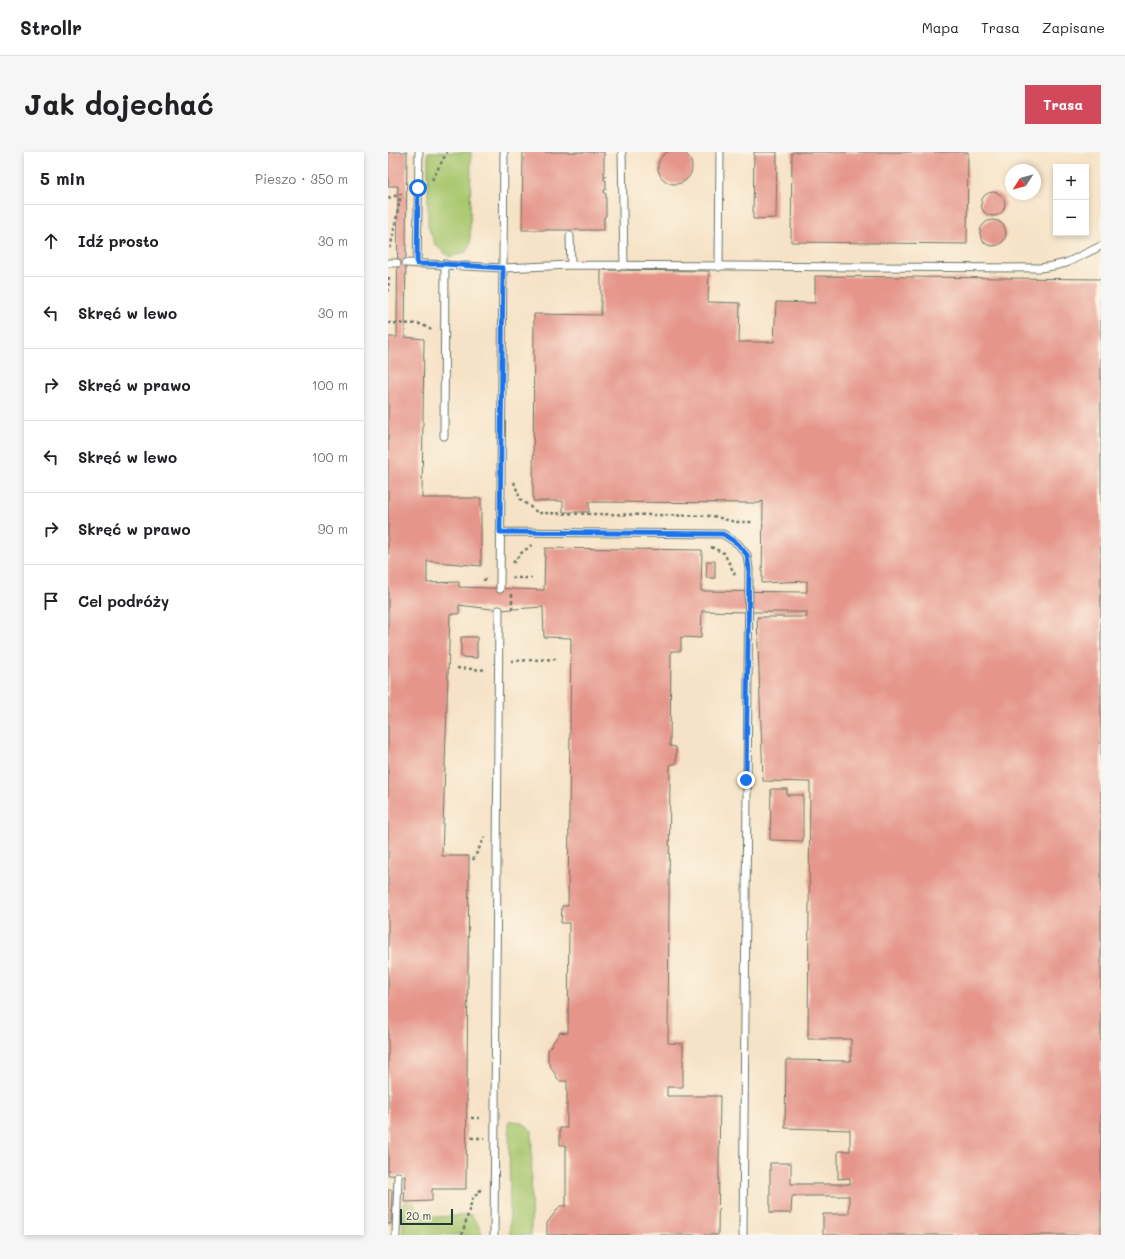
<!DOCTYPE html>
<html lang="pl">
<meta charset="utf-8">
<style>
:root{--surface:#fff;--page:#f6f6f6;--text:#202124;--muted:#757577;--line:#e0e0e0;--accent:#d1495b}
body{margin:0;font-family:Mali,sans-serif;background:var(--page);color:var(--text)}
.controls{position:absolute;right:12px;top:12px;display:grid;overflow:hidden;border-radius:0px;box-shadow:0 2px 6px #0003}
.controls button{width:36px;height:36px;display:grid;place-items:center;padding:0;border:0;border-bottom:1px solid var(--line);background:var(--surface);color:var(--text);font:20px sans-serif}
.compass{position:absolute;left:617px;top:12px;width:36px;height:36px;border-radius:50%;background:var(--surface);box-shadow:0 2px 6px #0003;rotate:234deg}
.scale{position:absolute;left:12px;bottom:10px;width:53px;box-sizing:border-box;padding-left:4px;border:2px solid #1f3d34;border-top:0;font-size:11px;line-height:14px;white-space:nowrap;color:#1f3d34;-webkit-text-stroke:3px #fcf5e5;paint-order:stroke}
.stop{position:absolute;width:12px;height:12px;margin:-9px;border:3px solid #1a73e8;border-radius:50%;background:#fff}
.stop.end{background:#1a73e8;border-color:#fff;box-shadow:0 1px 4px #0008}
.list{margin:0;padding:0;list-style:none}
h2{display:flex;justify-content:space-between;align-items:center;height:52px;margin:0;padding:0 16px;font-size:17px}
h2 small{font-size:13px;font-weight:400;color:var(--muted)}
.list li{display:grid;grid-template-columns:26px 1fr auto;gap:12px;align-items:center;box-sizing:border-box;height:72px;padding:0 16px;border-top:1px solid var(--line)}
.list b{display:block;font-size:15px;white-space:nowrap}
.list em{font-size:13px;font-style:normal;color:var(--muted)}
.icon{flex:none;width:22px;height:22px;fill:none;stroke:currentColor;stroke-width:2;stroke-linecap:round;stroke-linejoin:round}
.map{position:relative;flex:none;width:713px;height:1083px;overflow:hidden;border-radius:0px}
header{display:flex;align-items:center;gap:24px;box-sizing:border-box;height:56px;padding:0 20px;background:var(--surface);border-bottom:1px solid var(--line)}
header strong{font-size:19px}
nav{display:flex;gap:22px;margin-inline-start:auto;font-size:14px}
.intro{display:flex;align-items:center;justify-content:space-between;box-sizing:border-box;height:96px;padding:0 24px}
h1{margin:0;font-size:28px}
.button{padding:10px 18px;border-radius:0px;background:var(--accent);color:#fff;font-size:14px;font-weight:700}
main{display:flex;gap:24px;padding:0 24px}
aside{flex:1;background:var(--surface);border-radius:0px;box-shadow:0 2px 6px #0003}
.map>svg:first-child{display:block}
.green{fill:#a9c870;stroke:#648252}
.building{fill:#e5958a}
.lines{fill:none;stroke-linecap:round;stroke-linejoin:round}
.service-casing{stroke:#6a7767;stroke-width:9}
.path{stroke:#6a7767;stroke-width:2.5;stroke-dasharray:3 3;stroke-linecap:butt}
.service{stroke:#fff;stroke-width:7}
.route{stroke:#1a73e8;stroke-width:5}
</style>
<header>
<strong>Strollr</strong>
<nav><a>Mapa</a><a>Trasa</a><a>Zapisane</a></nav>
</header>
<div class="intro"><h1>Jak dojechać</h1><a class="button">Trasa</a></div>
<main>
<aside>
<h2>5 min<small>Pieszo · 350 m</small></h2>
<ul class="list">
<li><svg class="icon" aria-label="ahead" viewBox="0 0 24 24"><path d="M12 20V5M6 11l6-6 6 6"/></svg><div><b>Idź prosto</b></div><em>30 m</em></li>
<li><svg class="icon" aria-label="left" viewBox="0 0 24 24"><path d="M17 20v-9H6M10 6l-5 5 5 5"/></svg><div><b>Skręć w lewo</b></div><em>30 m</em></li>
<li><svg class="icon" aria-label="right" viewBox="0 0 24 24"><path d="M7 20v-9h11M14 6l5 5-5 5"/></svg><div><b>Skręć w prawo</b></div><em>100 m</em></li>
<li><svg class="icon" aria-label="left" viewBox="0 0 24 24"><path d="M17 20v-9H6M10 6l-5 5 5 5"/></svg><div><b>Skręć w lewo</b></div><em>100 m</em></li>
<li><svg class="icon" aria-label="right" viewBox="0 0 24 24"><path d="M7 20v-9h11M14 6l5 5-5 5"/></svg><div><b>Skręć w prawo</b></div><em>90 m</em></li>
<li><svg class="icon" aria-label="arrive" viewBox="0 0 24 24"><path d="M6 21V4h12l-3 4 3 4H6"/></svg><div><b>Cel podróży</b></div></li>
</ul>
</aside>
<div class="map">
<svg width="713" height="1083" viewBox="0 0 713 1083">
<rect width="100%" height="100%" fill="#fcf5e5"/>
<filter id="ink" filterUnits="userSpaceOnUse"><feTurbulence type="fractalNoise" baseFrequency=".025" numOctaves="2"/><feDisplacementMap in="SourceGraphic" scale="8" xChannelSelector="R" yChannelSelector="G"/><feConvolveMatrix kernelMatrix="1 2 1 2 8 2 1 2 1" color-interpolation-filters="sRGB"/></filter>
<filter id="wash" filterUnits="userSpaceOnUse"><feTurbulence type="fractalNoise" baseFrequency=".012" numOctaves="4" result="noise"/><feDisplacementMap in="SourceGraphic" scale="16" xChannelSelector="R" yChannelSelector="G"/><feGaussianBlur stdDeviation="0.9" result="paint"/><feColorMatrix in="noise" values="0 0 0 0 0 0 0 0 0 0 0 0 0 0 0 0 0 1.4 0 .05"/><feComposite in="paint" operator="in"/></filter>
<g filter="url(#wash)">
<rect width="100%" height="100%" fill="#f6e2c6"/>
<!-- green -->
<path class="green" d="M 40,0 L 83,0 L 82,92 L 78,100 L 62,105 L 47,93 L 40,74 Z
M 121,969 C 132,969 137,971 144,979 L 143,1083 L 122,1083 Z
M 15,1051 L 27,1051 L 30,1066 L 83,1063 L 91,1074 L 94,1083 L 15,1083 Z"/>
<g id="blocks">
<!-- building -->
<path class="building" d="M270 15a17 17 0 1 1 34 0a17 17 0 1 1-34 0Z
M 0,0 L 19,0 L 17,185 L 36,187 L 34,346 L 93,346 L 93,414 L 39,409 L 39,431 L 71,430 L 71,435 L 156,438 L 157,396 L 314,398 L 313,439 L 419,440 L 419,429 L 374,431 L 375,349 L 372,350 L 372,351 L 201,350 L 201,360 L 175,360 L 175,349 L 145,349 L 146,162 L 213,163 L 213,118 L 321,119 L 320,150 L 352,151 L 351,190 L 386,190 L 388,150 L 427,151 L 427,124 L 713,127 L 713,1083 L 435,1083 L 435,1062 L 461,1062 L 461,1044 L 404,1044 L 403,1061 L 382,1061 L 382,1011 L 403,1011 L 403,1032 L 462,1032 L 462,1026 L 450,1027 L 450,999 L 462,999 L 462,978 L 397,976 L 398,908 L 463,909 L 463,887 L 420,887 L 422,630 L 375,629 L 369,465 L 419,465 L 419,460 L 360,460 L 314,459 L 313,486 L 293,485 L 293,499 L 283,499 L 282,594 L 288,595 L 288,612 L 282,612 L 280,891 L 295,892 L 295,935 L 279,935 L 279,944 L 332,944 L 330,1083 L 159,1083 L 159,1071 L 172,1054 L 178,1054 L 178,993 L 172,993 L 172,976 L 179,976 L 179,929 L 171,929 L 160,910 L 160,898 L 172,880 L 180,881 L 181,771 L 173,771 L 174,754 L 180,754 L 183,486 L 156,485 L 155,455 L 111,458 L 71,453 L 71,462 L 62,462 L 54,704 L 81,704 L 78,1037 L 44,1037 L 44,1049 L 16,1050 L 17,1024 L 0,1023 L 0,185 L 9,185 L 10,34 L 0,34 Z
M 135,0 L 216,0 L 216,24 L 218,24 L 218,25 L 216,25 L 216,28 L 218,28 L 218,38 L 216,38 L 216,41 L 218,42 L 218,64 L 216,65 L 216,78 L 134,78 Z
M 366,0 L 389,0 L 388,66 L 365,67 Z
M 404,0 L 580,0 L 579,92 L 403,90 Z
M593 52a12 12 0 1 1 24 0a12 12 0 1 1-24 0Z
M592 81a13 13 0 1 1 26 0a13 13 0 1 1-26 0Z
M 319,409 L 327,409 L 327,426 L 318,426 Z
M 73,485 L 89,485 L 89,506 L 73,505 Z
M 383,637 L 399,637 L 399,643 L 415,643 L 415,689 L 382,688 Z
M 0,1038 L 4,1038 L 3,1072 L 0,1072 Z"/>
</g>
</g>
<g filter="url(#ink)">
<use href="#blocks" fill-opacity="0" stroke="#6a7767" stroke-width="1"/>
<g class="lines">
<defs>
<path id="service" d="M 234,0 L 236,114
M 182,84 L 183,113
M 0,111 L 9,111
M 18,111 L 115,116 L 183,113 L 652,116 L 665,114 L 678,111 L 713,94
M 29,112 L 31,0
M 331,115 L 332,0
M 56,284 L 57,112
M 112,380 L 335,382 L 350,392 L 359,403 L 361,417 L 355,1083
M 112,437 L 116,0
M 8,1083 L 10,1024
M 106,1083 L 111,458"/>
</defs>
<!-- service casing -->
<use href="#service" class="service-casing"/>
<!-- path -->
<path class="path" d="M 44,28 L 59,0
M 0,46 L 13,42 L 2,98
M 0,140 L 1,123
M 0,171 L 33,172 L 45,179
M 126,330 L 132,347 L 150,361 L 325,364 L 347,370 L 365,370
M 323,395 L 336,401 L 347,423
M 125,411 L 132,402 L 145,392
M 124,426 L 144,426
M 95,428 L 101,427
M 124,457 L 124,442
M 123,509 L 170,507
M 69,516 L 99,518
M 85,708 L 97,685
M 83,966 L 95,966
M 83,986 L 96,986
M 74,1083 L 85,1045 L 91,1041 L 93,1034"/>
<!-- service -->
<use href="#service" class="service"/>
</g>
</g>
<g class="lines" filter="url(#ink)">
<!-- route -->
<path class="route" d="M 30,36 L 29,112 L 57,112 L 115,116 L 112,380 L 335,382 L 350,392 L 359,403 L 361,417 L 358,628"/>
</g>
</svg>
<div class="controls">
<button>+</button>
<button>−</button>
</div>
<svg class="compass" viewBox="-18 -18 36 36"><path d="M0-13l5 13h-10z" fill="#e53935"/><path d="M0 13l5-13h-10z" fill="#757577"/></svg>
<div class="scale">20 m</div>
<div class="stop" style="left:30px;top:36px"></div>
<div class="stop end" style="left:358px;top:628px"></div>
</div>
</main>
